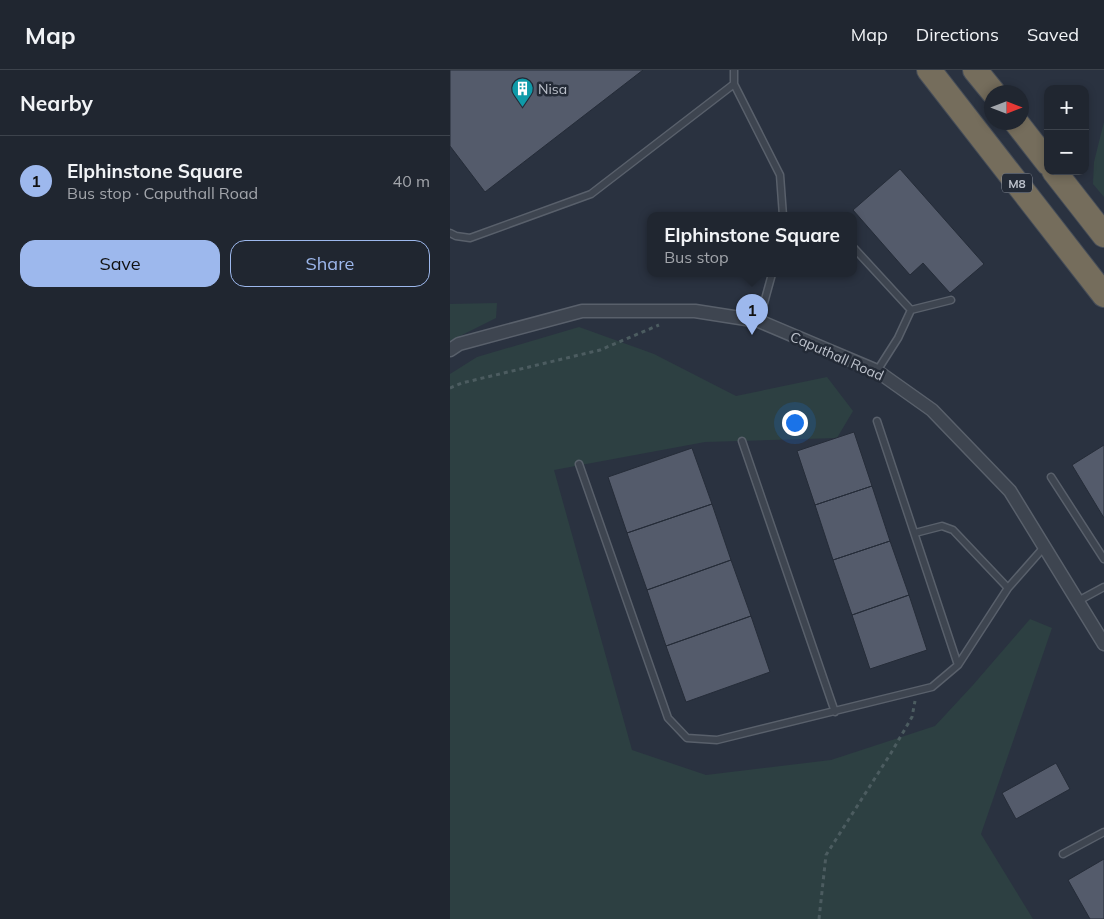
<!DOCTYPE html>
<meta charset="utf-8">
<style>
:root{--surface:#202630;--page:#282e38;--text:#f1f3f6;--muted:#a2a5ab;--line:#3d434c;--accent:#9db8ed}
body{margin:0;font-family:Mulish,sans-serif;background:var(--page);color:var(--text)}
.controls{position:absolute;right:15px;top:15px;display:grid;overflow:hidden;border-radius:10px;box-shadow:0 2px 8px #0003}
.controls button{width:45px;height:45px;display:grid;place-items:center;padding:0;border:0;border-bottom:1px solid var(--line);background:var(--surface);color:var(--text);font:25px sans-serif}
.compass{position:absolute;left:534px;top:15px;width:45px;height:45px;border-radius:50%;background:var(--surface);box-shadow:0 2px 8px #0003;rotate:90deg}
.you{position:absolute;left:344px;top:352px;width:18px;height:18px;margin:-12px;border:4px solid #fff;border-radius:50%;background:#1a73e8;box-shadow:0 0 0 8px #1a73e833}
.badge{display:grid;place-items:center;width:32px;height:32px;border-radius:50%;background:var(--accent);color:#111;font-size:16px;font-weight:700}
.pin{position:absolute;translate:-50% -41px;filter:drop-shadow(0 1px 2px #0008)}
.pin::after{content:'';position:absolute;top:26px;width:18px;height:15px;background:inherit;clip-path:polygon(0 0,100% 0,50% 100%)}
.popup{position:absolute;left:197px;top:142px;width:210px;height:65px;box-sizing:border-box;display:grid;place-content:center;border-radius:10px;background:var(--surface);filter:drop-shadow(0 1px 4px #0005);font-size:16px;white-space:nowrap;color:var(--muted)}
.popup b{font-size:19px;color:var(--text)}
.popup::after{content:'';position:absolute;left:50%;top:100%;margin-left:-10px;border:10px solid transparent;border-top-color:var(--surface)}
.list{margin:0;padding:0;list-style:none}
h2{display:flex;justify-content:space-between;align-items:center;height:65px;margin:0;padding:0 20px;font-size:21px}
h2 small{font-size:16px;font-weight:400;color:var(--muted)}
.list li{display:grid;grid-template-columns:32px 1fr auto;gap:15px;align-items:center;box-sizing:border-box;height:90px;padding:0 20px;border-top:1px solid var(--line)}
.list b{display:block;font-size:19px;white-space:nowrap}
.list p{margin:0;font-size:16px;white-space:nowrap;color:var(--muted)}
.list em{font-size:16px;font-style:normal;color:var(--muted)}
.actions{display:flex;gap:10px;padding:15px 20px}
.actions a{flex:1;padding:11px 0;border:1px solid var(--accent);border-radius:15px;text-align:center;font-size:18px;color:var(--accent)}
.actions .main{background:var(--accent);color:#111}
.map{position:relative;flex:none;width:654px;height:849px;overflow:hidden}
header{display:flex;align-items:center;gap:30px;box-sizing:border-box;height:70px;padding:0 25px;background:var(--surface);border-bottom:1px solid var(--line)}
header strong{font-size:24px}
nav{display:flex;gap:28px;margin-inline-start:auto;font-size:18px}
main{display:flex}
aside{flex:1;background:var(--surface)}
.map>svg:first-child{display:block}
.green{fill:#2d4042}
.building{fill:#545b6b;stroke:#252c38}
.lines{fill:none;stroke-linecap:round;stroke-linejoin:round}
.service-casing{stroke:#59606b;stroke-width:9}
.minor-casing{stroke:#59606b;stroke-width:15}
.motorway-casing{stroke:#464d58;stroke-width:26}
.path{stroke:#4c5c60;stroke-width:3;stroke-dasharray:4 4;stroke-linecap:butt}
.service{stroke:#3e4550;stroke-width:6}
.minor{stroke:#3e4550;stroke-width:12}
.motorway{stroke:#756d5c;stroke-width:24}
.labels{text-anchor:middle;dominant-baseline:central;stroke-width:5;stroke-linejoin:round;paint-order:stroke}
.shield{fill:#232a36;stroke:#8d939e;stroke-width:1}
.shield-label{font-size:12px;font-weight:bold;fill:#bbc0ca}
.poi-label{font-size:14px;fill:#bbc0ca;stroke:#232a36;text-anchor:start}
.street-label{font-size:14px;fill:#bbc0ca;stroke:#232a36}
</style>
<header>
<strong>Map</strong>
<nav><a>Map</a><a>Directions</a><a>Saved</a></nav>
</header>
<main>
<aside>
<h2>Nearby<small></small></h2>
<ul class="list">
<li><span class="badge">1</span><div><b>Elphinstone Square</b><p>Bus stop · Caputhall Road</p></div><em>40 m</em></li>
</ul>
<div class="actions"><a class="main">Save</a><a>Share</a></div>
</aside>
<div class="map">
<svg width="654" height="849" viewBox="0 0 654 849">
<rect width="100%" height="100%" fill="#2a3240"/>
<!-- green -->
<path class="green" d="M 654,52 L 654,127 L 643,114 L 644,92 Z
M 47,233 L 46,248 L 0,271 L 0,234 Z
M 129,257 L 204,284 L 286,326 L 377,307 L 403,341 L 387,368 L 255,372 L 104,400 L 182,680 L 256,705 L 381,690 L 485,656 L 523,615 L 580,549 L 602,558 L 531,764 L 583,849 L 0,849 L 0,304 L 27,287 Z"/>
<!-- building -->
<path class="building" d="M 0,0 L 193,0 L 35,122 L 0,76 Z
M 450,99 L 534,194 L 500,223 L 473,193 L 460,205 L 403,140 Z
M 404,362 L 422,416 L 365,435 L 347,381 Z
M 654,375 L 654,448 L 622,395 Z
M 242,378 L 262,434 L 177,463 L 158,407 Z
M 422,416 L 440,471 L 383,490 L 365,435 Z
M 262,434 L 281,490 L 197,520 L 177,463 Z
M 440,471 L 459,525 L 402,545 L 383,490 Z
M 281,490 L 301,546 L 216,576 L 197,520 Z
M 459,525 L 477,580 L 420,599 L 402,545 Z
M 301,546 L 320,602 L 236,632 L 216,576 Z
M 606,693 L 620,719 L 566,749 L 552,723 Z
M 654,789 L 654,849 L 640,849 L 618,810 Z"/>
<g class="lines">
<defs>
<path id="service" d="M 284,0 L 284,14 L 330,105 L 333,146
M 0,163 L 6,166 L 20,168 L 141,124 L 284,14
M 403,177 L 461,240 L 448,268 L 427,301
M 461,240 L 501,230
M 309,251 L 322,204
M 427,351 L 508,595
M 292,371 L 385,642
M 129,394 L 218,648 L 237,668 L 267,670 L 482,617 L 508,595 L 558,518 L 595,476
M 601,407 L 654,489
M 465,463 L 492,456 L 503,460 L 558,518
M 628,531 L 654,517
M 613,784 L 654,762"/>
<path id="minor" d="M 0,280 L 9,274 L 132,241 L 245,241 L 309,251 L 427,301 L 482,340 L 560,421 L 654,574"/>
<path id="motorway" d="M 479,0 L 654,225
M 525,0 L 543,22
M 566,52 L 598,93
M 604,101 L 654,165"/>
</defs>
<!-- service casing -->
<use href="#service" class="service-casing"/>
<!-- minor casing -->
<use href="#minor" class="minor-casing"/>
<!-- motorway casing -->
<use href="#motorway" class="motorway-casing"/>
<!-- path -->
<path class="path" d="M 0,318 L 12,313 L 150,280 L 209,255
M 369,849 L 376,785 L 441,683 L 462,647 L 465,631"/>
<!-- service -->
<use href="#service" class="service"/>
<!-- minor -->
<use href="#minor" class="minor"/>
<!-- motorway -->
<use href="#motorway" class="motorway"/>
</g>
<!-- icons -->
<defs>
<symbol id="building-pin" viewBox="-11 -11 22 30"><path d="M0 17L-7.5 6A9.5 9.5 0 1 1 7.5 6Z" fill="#0f9aa8" stroke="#232a36"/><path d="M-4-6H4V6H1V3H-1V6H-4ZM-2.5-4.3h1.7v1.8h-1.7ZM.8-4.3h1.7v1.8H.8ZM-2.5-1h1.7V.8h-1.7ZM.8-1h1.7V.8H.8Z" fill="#fff"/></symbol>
</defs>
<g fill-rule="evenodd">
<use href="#building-pin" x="60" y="6" width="25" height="34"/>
</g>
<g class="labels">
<!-- shield labels -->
<rect class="shield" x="552" y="103.5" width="30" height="19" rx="4"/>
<g class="shield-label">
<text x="567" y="113">M8</text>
</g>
<!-- poi labels -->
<g class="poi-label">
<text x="88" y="19">Nisa</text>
</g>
<!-- street labels -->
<g class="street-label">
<text transform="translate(387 286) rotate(24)">Caputhall Road</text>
</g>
</g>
</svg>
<div class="controls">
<button>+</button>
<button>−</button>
</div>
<svg class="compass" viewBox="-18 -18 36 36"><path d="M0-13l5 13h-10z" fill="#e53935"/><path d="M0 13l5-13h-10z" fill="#a2a5ab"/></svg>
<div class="you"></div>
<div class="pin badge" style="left:302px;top:265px">1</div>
<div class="popup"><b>Elphinstone Square</b>Bus stop</div>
</div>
</main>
